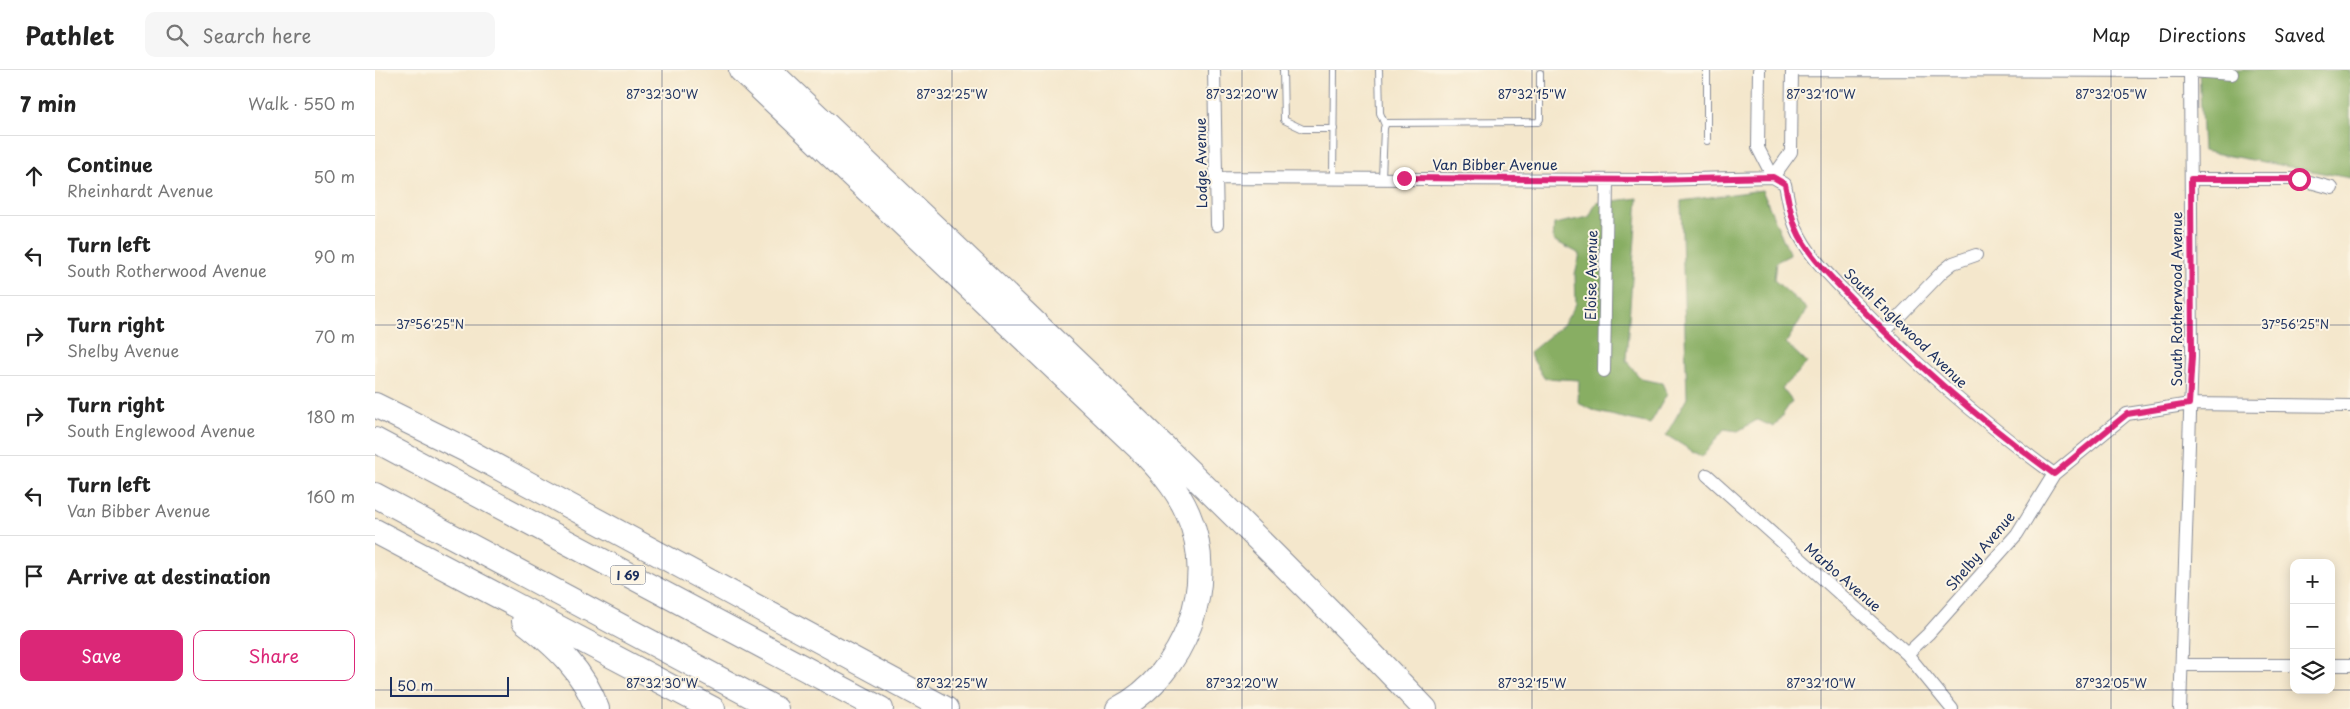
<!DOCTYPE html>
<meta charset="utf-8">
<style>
:root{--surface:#fff;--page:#f6f6f6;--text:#222;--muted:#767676;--line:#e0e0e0;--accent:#db2777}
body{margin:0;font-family:"Playpen Sans",sans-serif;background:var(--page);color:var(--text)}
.controls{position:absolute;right:15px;bottom:15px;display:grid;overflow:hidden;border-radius:10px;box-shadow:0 2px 12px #0003}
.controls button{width:45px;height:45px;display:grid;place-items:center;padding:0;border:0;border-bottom:1px solid var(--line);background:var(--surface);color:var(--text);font:25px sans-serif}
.scale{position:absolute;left:15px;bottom:12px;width:119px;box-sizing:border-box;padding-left:5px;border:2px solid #1b2f5e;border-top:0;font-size:14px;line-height:18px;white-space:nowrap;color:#1b2f5e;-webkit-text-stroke:4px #fcf5e5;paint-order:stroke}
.stop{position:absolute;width:15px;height:15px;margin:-11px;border:4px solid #db2777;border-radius:50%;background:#fff}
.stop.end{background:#db2777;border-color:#fff;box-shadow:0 1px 5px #0008}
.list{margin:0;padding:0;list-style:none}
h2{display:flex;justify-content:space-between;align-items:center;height:65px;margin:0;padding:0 20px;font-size:21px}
h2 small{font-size:16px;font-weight:400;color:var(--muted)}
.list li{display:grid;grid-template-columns:32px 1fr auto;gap:15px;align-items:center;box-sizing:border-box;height:80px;padding:0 20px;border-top:1px solid var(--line)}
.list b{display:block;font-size:19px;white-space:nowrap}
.list p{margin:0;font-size:16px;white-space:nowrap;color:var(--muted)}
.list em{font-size:16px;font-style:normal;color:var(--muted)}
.actions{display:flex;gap:10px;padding:15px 20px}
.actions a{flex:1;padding:11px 0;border:1px solid var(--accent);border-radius:10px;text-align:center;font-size:18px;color:var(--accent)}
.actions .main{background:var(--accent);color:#fff}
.icon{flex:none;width:28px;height:28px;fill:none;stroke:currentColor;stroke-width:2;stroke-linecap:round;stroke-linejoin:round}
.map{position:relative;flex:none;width:1975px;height:639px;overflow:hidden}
header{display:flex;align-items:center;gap:30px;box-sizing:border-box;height:70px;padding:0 25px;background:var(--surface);border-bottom:1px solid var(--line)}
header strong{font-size:24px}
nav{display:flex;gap:28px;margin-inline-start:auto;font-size:18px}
.search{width:350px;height:45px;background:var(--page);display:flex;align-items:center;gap:12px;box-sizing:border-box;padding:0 18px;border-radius:10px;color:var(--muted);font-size:19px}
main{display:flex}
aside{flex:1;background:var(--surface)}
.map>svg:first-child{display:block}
.forest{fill:#88ae64;stroke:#526e61}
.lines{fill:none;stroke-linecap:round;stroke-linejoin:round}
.service-casing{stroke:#888b95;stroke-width:8}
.minor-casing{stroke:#888b95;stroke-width:14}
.motorway-casing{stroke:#888b95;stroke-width:26}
.service{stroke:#fff;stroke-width:6}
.minor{stroke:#fff;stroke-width:12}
.motorway{stroke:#fff;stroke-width:24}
.route{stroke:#db2777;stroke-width:6}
.ticks{fill:none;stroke:#1b2f5e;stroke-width:1;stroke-opacity:0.45}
.labels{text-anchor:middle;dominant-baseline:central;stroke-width:4;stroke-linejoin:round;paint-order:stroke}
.shield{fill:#fcf5e5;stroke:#5e6a86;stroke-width:1}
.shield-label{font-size:12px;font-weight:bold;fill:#1b2f5e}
.street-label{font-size:14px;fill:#1b2f5e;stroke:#fcf5e5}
.ticks-label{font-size:12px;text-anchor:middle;fill:#1b2f5e;stroke:#fcf5e5;stroke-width:4;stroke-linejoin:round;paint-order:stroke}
</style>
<header>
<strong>Pathlet</strong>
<div class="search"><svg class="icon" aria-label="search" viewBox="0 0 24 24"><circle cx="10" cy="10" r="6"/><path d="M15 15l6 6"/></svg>Search here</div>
<nav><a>Map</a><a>Directions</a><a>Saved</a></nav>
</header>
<main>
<aside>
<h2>7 min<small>Walk · 550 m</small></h2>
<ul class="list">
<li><svg class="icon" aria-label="ahead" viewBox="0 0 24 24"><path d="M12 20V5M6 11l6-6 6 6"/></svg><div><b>Continue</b><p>Rheinhardt Avenue</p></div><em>50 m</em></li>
<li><svg class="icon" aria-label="left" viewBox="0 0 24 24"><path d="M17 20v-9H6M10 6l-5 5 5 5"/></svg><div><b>Turn left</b><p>South Rotherwood Avenue</p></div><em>90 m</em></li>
<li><svg class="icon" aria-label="right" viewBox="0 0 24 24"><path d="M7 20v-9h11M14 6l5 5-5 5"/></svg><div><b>Turn right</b><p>Shelby Avenue</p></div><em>70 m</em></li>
<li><svg class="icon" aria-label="right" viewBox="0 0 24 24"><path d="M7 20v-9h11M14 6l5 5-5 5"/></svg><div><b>Turn right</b><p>South Englewood Avenue</p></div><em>180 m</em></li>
<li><svg class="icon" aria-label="left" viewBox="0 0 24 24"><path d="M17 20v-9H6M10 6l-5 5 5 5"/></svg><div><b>Turn left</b><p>Van Bibber Avenue</p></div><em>160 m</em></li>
<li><svg class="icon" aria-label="arrive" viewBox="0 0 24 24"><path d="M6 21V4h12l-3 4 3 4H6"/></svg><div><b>Arrive at destination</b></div></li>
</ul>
<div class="actions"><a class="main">Save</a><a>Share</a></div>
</aside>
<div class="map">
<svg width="1975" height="639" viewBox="0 0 1975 639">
<rect width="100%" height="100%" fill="#fcf5e5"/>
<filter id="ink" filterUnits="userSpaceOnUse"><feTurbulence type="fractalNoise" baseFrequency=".02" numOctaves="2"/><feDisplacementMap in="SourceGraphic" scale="10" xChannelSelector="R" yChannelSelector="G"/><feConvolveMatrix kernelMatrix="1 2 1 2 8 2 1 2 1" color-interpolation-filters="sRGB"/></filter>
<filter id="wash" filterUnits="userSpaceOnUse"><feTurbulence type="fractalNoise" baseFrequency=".0096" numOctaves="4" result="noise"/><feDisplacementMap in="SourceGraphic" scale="20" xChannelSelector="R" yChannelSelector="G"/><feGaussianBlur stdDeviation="1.12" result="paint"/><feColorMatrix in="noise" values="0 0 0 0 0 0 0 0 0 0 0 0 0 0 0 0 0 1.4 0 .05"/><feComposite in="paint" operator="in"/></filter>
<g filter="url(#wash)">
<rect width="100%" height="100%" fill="#f4e7cc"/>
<!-- forest -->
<path class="forest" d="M 1824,0 L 1975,0 L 1975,108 L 1828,81 Z
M 1387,120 L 1415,185 L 1401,192 L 1399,210 L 1432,239 L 1411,273 L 1432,293 L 1407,318 L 1417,331 L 1399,357 L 1382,350 L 1363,361 L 1349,359 L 1327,387 L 1291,365 L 1312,328 L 1306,131 Z
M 1263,128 L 1251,290 L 1266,309 L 1287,313 L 1292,324 L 1275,354 L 1222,342 L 1203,333 L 1204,310 L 1169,308 L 1154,283 L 1189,254 L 1201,234 L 1200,204 L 1205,184 L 1178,170 L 1179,154 L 1214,147 L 1221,133 Z"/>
</g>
<g filter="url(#ink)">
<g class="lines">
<defs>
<path id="service" d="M 908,0 L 909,50 L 928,59 L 959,59
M 1004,0 L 1005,43 L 1010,55
M 1332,0 L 1332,71
M 1007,108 L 1009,58 L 1011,53 L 1163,52 L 1165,49 L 1165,3
M 958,109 L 959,0"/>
<path id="minor" d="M 839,0 L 842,155
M 1384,0 L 1383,78 L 1398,107
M 1417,0 L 1815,1 L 1857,4
M 1398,107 L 1410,114 C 1413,128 1415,144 1421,158 C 1432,185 1458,209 1478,230 C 1540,294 1607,352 1679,404
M 1398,107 L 1416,82 L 1417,0
M 841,108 L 1277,110 L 1398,107
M 1816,109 L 1924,109 L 1957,118
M 1509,262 L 1568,201 L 1578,193 L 1601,185
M 1229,301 L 1232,110
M 1332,405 L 1532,584 L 1577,639
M 1532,584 L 1553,564 L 1642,464 L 1679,404 L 1752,344 L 1815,334 L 1975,336
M 1807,595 L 1919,595
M 1956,595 L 1975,595
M 1805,639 L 1817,286 L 1815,0"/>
<path id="motorway" d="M 366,0 L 763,377 C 783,397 802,418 813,444 C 844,514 810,604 743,639
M 394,0 C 615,211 839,418 1050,639
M 0,335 L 89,379 L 571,639
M 0,370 L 506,639
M 0,425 L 401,639
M 0,461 L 338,639
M 149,551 C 181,576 208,600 222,639"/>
</defs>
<!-- service casing -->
<use href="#service" class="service-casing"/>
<!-- minor casing -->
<use href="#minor" class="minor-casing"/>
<!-- motorway casing -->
<use href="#motorway" class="motorway-casing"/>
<!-- service -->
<use href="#service" class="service"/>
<!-- minor -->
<use href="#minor" class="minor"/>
<!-- motorway -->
<use href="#motorway" class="motorway"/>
</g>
</g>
<g class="lines" filter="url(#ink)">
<!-- route -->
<path class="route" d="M 1029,108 L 1277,110 L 1398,107 L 1410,114 C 1413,128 1415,144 1421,158 C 1432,185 1458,209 1478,230 C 1540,294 1607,352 1679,404 L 1752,344 L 1814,334 L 1817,286 L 1816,109 L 1924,109"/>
</g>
<!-- ticks -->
<path class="ticks" d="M 287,0 L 287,639M 577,0 L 577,639M 867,0 L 867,639M 1157,0 L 1157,639M 1446,0 L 1446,639M 1736,0 L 1736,639M 0,255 L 1975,255M 0,620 L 1975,620"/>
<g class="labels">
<!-- shield labels -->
<rect class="shield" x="235.5" y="495.5" width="35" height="19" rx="4"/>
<g class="shield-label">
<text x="253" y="505">I 69</text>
</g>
<!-- street labels -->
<g class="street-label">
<text transform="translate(826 93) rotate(-91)">Lodge Avenue</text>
<text x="1120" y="94">Van Bibber Avenue</text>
<text transform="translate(1216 205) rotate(-89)">Eloise Avenue</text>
<text transform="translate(1801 229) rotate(-90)">South Rotherwood Avenue</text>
<text transform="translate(1531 258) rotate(44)">South Englewood Avenue</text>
<text transform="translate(1605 481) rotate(-50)">Shelby Avenue</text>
<text transform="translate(1468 507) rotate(41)">Marbo Avenue</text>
</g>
</g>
<g class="ticks-label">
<text x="287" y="29">87°32'30"W</text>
<text x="577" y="29">87°32'25"W</text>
<text x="867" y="29">87°32'20"W</text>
<text x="1157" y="29">87°32'15"W</text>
<text x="1446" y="29">87°32'10"W</text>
<text x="1736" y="29">87°32'05"W</text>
<text x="55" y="259">37°56'25"N</text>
<text x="1920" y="259">37°56'25"N</text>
<text x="287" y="618">87°32'30"W</text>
<text x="577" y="618">87°32'25"W</text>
<text x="867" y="618">87°32'20"W</text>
<text x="1157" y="618">87°32'15"W</text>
<text x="1446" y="618">87°32'10"W</text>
<text x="1736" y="618">87°32'05"W</text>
</g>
</svg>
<div class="controls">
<button>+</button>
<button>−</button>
<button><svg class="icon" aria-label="layers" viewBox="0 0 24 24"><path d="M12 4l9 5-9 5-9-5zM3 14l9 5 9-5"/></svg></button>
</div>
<div class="scale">50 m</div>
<div class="stop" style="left:1924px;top:109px"></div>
<div class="stop end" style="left:1029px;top:108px"></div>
</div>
</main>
